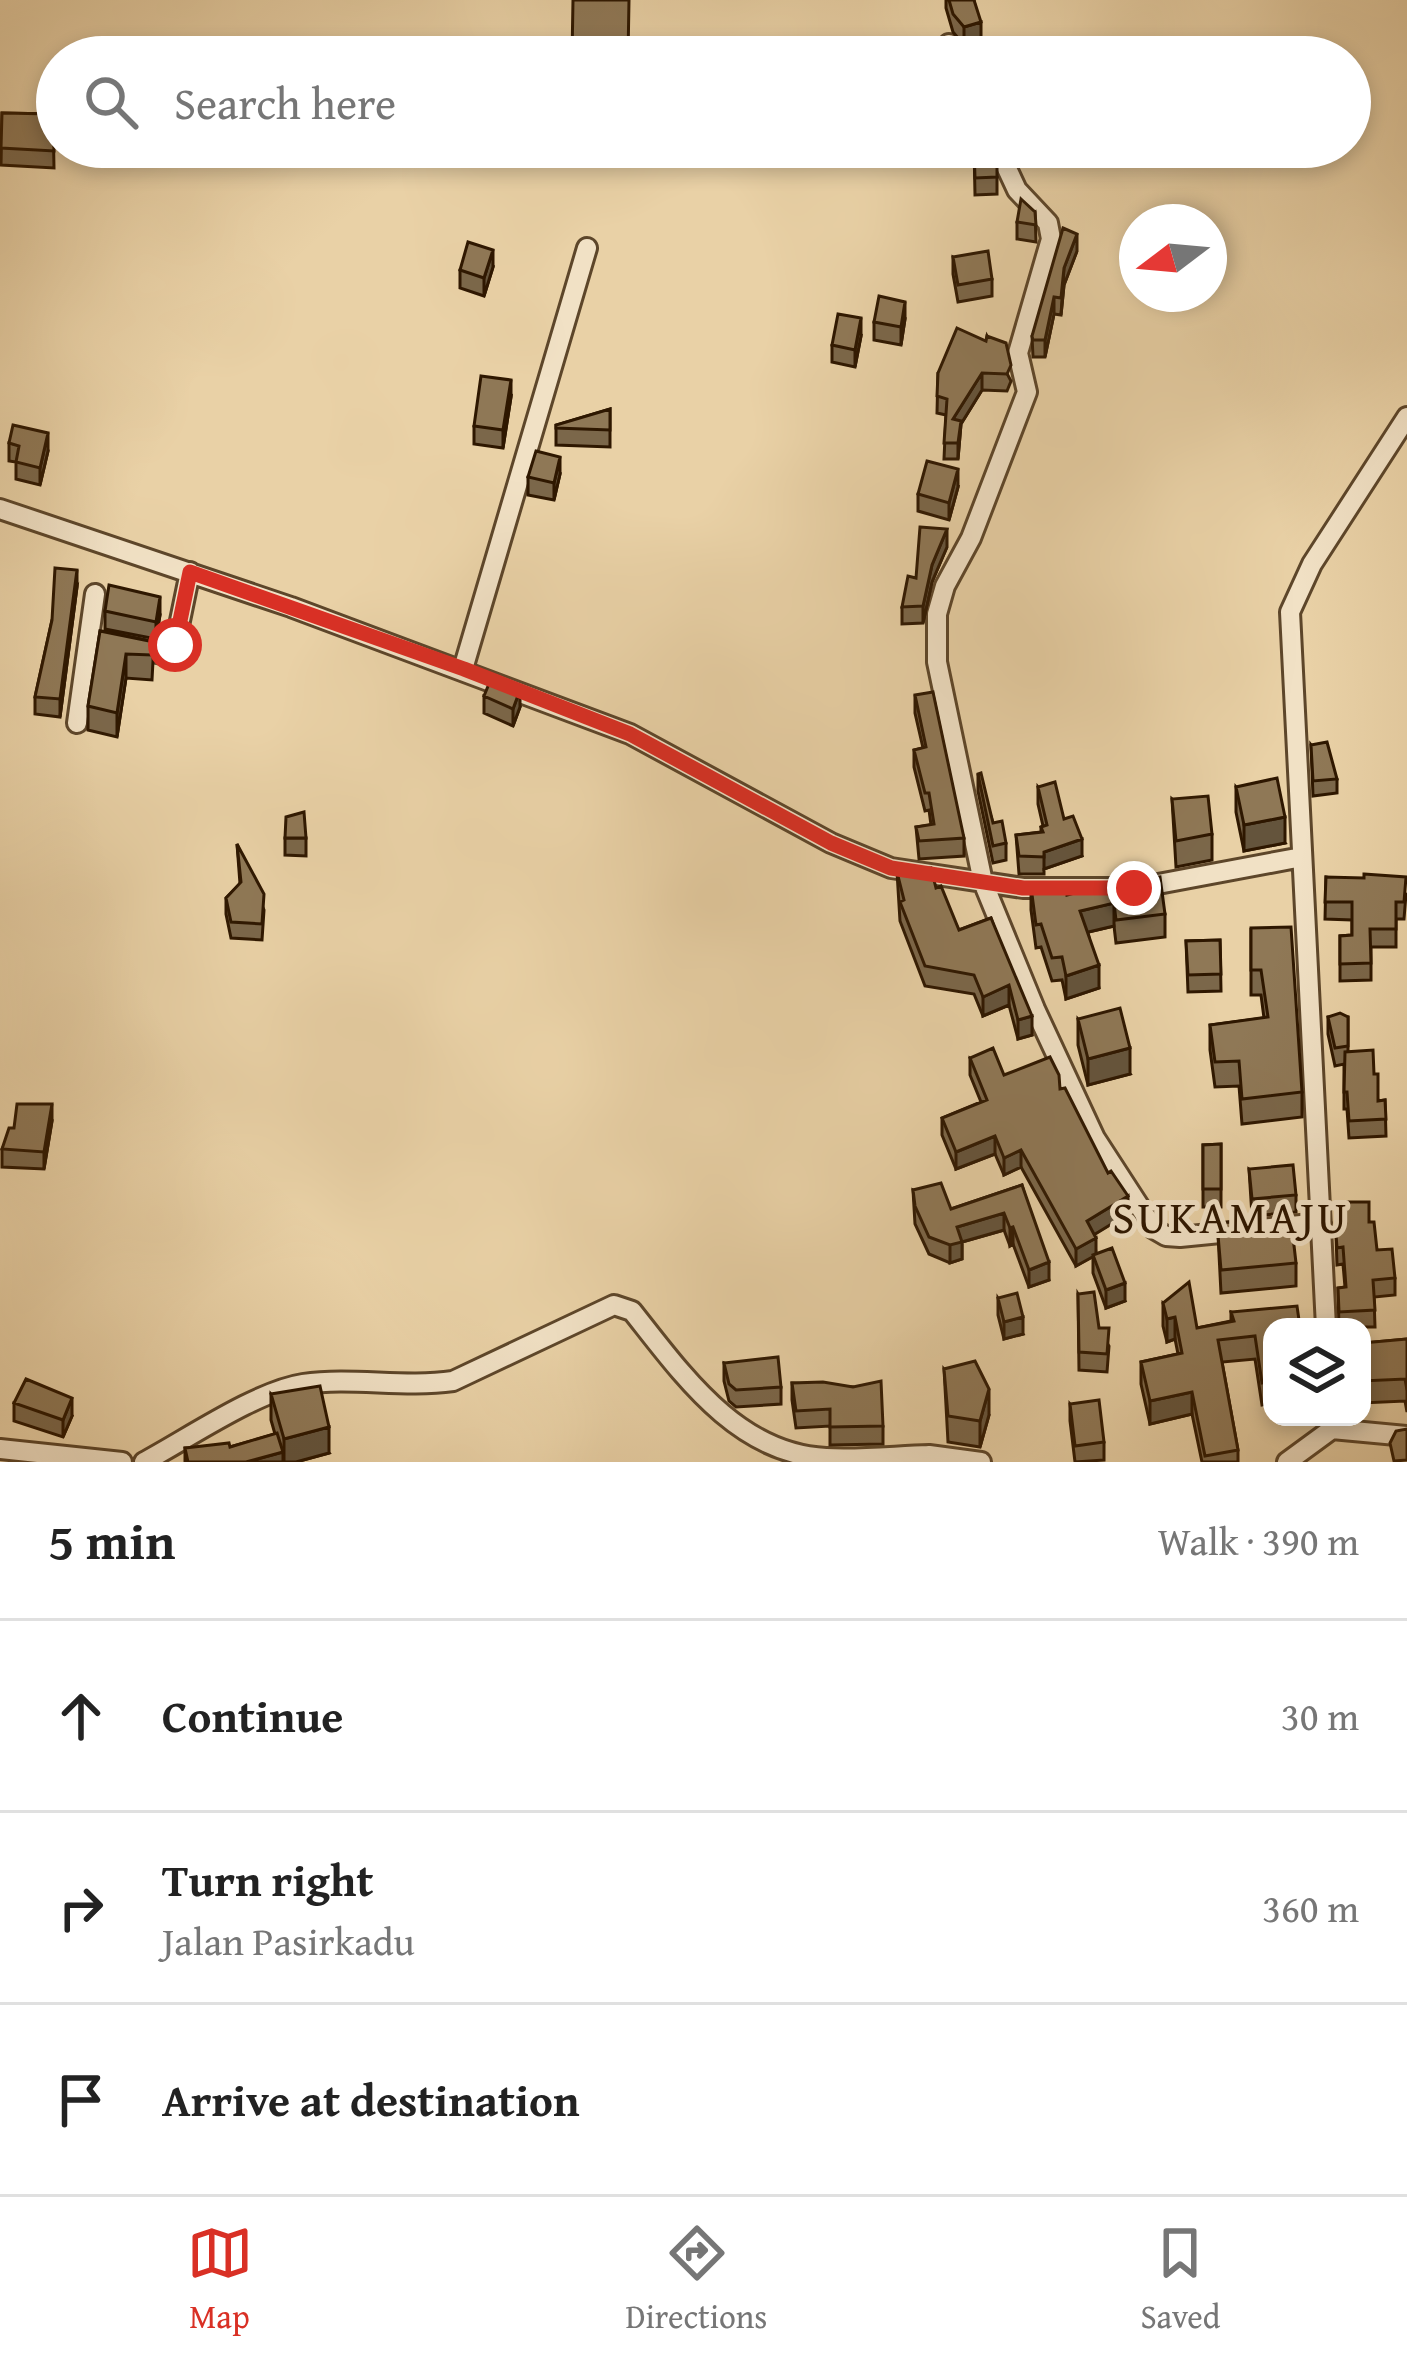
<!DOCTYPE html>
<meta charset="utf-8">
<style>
:root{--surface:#fff;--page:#f2f2f2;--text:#222;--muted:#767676;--line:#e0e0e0;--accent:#d93025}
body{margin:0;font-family:"Gentium Book Plus",serif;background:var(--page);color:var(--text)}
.controls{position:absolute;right:36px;bottom:36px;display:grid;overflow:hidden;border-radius:24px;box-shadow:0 6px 18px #0003}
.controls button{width:108px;height:108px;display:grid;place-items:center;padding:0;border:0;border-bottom:3px solid var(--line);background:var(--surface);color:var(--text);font:60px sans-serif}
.compass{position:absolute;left:1119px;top:204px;width:108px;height:108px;border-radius:50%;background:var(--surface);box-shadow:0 6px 18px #0003;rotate:254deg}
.stop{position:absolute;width:36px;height:36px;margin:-27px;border:9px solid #d93025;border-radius:50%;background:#fff}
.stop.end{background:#d93025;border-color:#fff;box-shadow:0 3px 12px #0008}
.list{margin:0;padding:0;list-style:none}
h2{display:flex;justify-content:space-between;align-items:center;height:156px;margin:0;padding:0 48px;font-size:51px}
h2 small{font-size:39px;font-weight:400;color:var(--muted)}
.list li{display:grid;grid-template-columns:78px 1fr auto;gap:36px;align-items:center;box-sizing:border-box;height:192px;padding:0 48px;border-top:3px solid var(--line)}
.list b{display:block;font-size:45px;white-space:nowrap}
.list p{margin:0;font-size:39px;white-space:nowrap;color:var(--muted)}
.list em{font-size:39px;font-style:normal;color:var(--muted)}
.icon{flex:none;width:66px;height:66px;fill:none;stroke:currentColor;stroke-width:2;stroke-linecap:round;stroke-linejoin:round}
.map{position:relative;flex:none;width:1407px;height:1462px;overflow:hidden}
.search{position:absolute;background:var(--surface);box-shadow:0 6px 18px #0003;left:36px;right:36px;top:36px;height:132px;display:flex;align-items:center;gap:30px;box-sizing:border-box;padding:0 42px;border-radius:66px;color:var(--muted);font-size:45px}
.sheet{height:732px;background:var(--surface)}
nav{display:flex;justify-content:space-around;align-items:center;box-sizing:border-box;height:168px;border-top:3px solid var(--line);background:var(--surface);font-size:33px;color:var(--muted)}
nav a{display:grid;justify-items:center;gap:6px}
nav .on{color:var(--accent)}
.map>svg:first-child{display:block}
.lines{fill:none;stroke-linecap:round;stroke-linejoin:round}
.minor-casing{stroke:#5d462a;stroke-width:24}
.minor{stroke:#f1e1c5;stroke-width:18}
.wall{fill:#7b674a;stroke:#2e1700;stroke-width:3}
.shaded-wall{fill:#64543c;stroke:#2e1700;stroke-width:3}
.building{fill:#8f7856;stroke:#2e1700;stroke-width:3}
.route{stroke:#d93025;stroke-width:15}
.labels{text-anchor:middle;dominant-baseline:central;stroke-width:10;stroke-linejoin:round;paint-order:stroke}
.quarter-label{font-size:45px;letter-spacing:3px;fill:#2e1700;stroke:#f1e1c5}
</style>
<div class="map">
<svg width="1407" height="1462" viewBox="0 0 1407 1462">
<rect width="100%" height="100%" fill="#e9d1a6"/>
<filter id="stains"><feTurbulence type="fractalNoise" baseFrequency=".00167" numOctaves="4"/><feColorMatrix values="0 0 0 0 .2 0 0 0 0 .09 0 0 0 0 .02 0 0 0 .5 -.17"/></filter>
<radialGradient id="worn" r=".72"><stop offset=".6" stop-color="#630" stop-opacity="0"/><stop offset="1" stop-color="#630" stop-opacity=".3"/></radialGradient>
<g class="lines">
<defs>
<path id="minor" d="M 949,44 L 955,57
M 997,147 L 1017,190 L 1048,223 L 1051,239 L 1018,353 L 1027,392 L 971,538 L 945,586 L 937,614 L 937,662 L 983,882 L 1035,1009 L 1095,1138 L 1154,1229 L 1166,1236 L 1180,1237 L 1321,1223
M 0,509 L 291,607 L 630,734 L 831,843 L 891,868 L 1023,888 L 1114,888
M 89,639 L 167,655 L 175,645 L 190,572
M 463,669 L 587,248
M 77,723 L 95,594
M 1142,887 L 1302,857
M 1326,1327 L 1290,612 L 1312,564 L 1407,417
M 0,1449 L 122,1462
M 144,1462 C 187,1439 257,1391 303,1384 C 352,1377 404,1388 453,1381 L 614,1305 L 632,1311 C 682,1374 737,1454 826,1458 C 860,1460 895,1456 929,1455
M 926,1462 L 929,1455 L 981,1462
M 1287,1462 L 1332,1429 L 1407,1436"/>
</defs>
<!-- minor casing -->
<use href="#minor" class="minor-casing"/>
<!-- minor -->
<use href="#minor" class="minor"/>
</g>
<!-- wall -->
<path class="wall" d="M 946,0 L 974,0 L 981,40 L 964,45 L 953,32 L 946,8 Z
M 2,113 L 53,114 L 54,168 L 1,165 Z
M 974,147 L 997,177 L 997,194 L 975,195 Z
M 1035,212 L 1036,242 L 1017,239 L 1017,222 Z
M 1077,251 L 1064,285 L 1061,315 L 1054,314 L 1045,357 L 1033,357 L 1032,336 Z
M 953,257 L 992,279 L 992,296 L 958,302 L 953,274 Z
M 493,267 L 484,296 L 460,288 L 460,270 Z
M 905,319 L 901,345 L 874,340 L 874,322 Z
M 861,336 L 855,367 L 832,362 L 832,345 Z
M 987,336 L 1011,381 L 1007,391 L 982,390 L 961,424 L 958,459 L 944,459 L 946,415 L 937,413 L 938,373 L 986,341 Z
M 511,397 L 503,448 L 474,444 L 474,426 Z
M 610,409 L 610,447 L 556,445 L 556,425 Z
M 9,443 L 48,451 L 40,485 L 16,479 L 16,462 L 9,461 Z
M 560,474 L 554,500 L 528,495 L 528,477 Z
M 958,487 L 949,520 L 918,511 L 918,494 Z
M 947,547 L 932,582 L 923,623 L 902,624 L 902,607 L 916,578 Z
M 77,587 L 60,717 L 35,714 L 35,697 L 52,620 Z
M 105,611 L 160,615 L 156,639 L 105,629 Z
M 100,631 L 154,642 L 152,680 L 126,678 L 117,737 L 88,730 L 88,706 Z
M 915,695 L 964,838 L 964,856 L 919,859 L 916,827 L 931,825 L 929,810 L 925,811 L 914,767 L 914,750 L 923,748 L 915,713 Z
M 484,696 L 520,707 L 513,726 L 484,713 Z
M 1311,745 L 1337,779 L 1337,793 L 1313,796 Z
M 978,774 L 993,823 L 1006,843 L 1006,860 L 993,863 L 978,791 Z
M 1038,787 L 1064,819 L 1082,856 L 1044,869 L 1044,874 L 1019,874 L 1016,835 L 1041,832 L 1041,827 L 1043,826 L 1038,804 Z
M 1236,787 L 1285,843 L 1244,851 L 1236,812 Z
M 1172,799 L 1212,834 L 1212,860 L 1176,867 Z
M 285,838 L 306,838 L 306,856 L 285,855 Z
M 237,844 L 264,910 L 262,940 L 231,938 L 226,914 L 226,898 L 240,884 Z
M 897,872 L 936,888 L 959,930 L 991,918 L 1032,1035 L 1018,1039 L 1009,1005 L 983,1016 L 974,994 L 925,986 L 900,921 Z
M 1326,877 L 1406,894 L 1404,919 L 1396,919 L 1396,947 L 1371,947 L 1371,980 L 1340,981 L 1340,936 L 1352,935 L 1352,920 L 1325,919 Z
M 1031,887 L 1165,914 L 1165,937 L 1116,943 L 1114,926 L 1088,932 L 1099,988 L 1066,999 L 1062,980 L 1052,981 L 1041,947 L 1036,948 L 1031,910 Z
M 1251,928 L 1302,1092 L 1302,1117 L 1242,1124 L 1239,1086 L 1215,1087 L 1210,1050 L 1210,1025 L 1264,1018 L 1261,995 L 1251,995 Z
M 1220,940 L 1221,991 L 1188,992 L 1186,941 Z
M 1328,1017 L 1348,1017 L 1348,1051 L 1374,1074 L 1378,1101 L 1385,1100 L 1386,1136 L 1349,1138 L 1347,1109 L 1344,1109 L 1344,1064 L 1335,1066 L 1328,1034 Z
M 1078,1019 L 1130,1074 L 1088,1085 L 1078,1045 Z
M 970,1058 L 1004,1075 L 1060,1089 L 1128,1214 L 1094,1234 L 1096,1254 L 1125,1301 L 1106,1308 L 1093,1273 L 1093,1256 L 1076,1266 L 1021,1167 L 1004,1175 L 995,1154 L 956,1169 L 942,1135 L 942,1118 L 981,1102 L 970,1075 Z
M 52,1121 L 44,1169 L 2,1167 L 2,1149 L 14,1128 Z
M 1221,1144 L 1221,1207 L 1203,1207 L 1203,1145 Z
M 1249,1169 L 1296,1195 L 1296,1212 L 1252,1216 Z
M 1022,1185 L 1049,1280 L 1029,1287 L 1013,1244 L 1010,1246 L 1004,1230 L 962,1242 L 962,1259 L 950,1263 L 929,1254 L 915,1224 L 913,1190 L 951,1209 Z
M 1369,1222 L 1377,1250 L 1395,1278 L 1395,1295 L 1374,1297 L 1375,1327 L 1339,1327 L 1338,1288 L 1345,1287 L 1343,1264 L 1337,1265 L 1336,1234 Z
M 1255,1232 L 1296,1263 L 1296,1286 L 1221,1293 L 1218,1235 Z
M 1078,1294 L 1109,1346 L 1107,1372 L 1079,1370 Z
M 998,1298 L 1023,1334 L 1004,1339 L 998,1315 Z
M 1163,1303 L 1197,1328 L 1231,1321 L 1231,1312 L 1272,1327 L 1272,1403 L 1262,1405 L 1255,1359 L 1222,1362 L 1238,1450 L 1238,1462 L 1202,1462 L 1192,1414 L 1150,1424 L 1141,1384 L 1141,1362 L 1178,1354 L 1175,1339 L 1167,1342 L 1163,1326 Z
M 1407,1339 L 1407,1412 L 1405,1401 L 1362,1403 L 1362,1343 Z
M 724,1363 L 781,1387 L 781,1404 L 736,1407 L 729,1401 L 724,1381 Z
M 944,1369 L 989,1415 L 980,1447 L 948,1442 Z
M 792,1383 L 853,1387 L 883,1426 L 883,1444 L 830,1445 L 830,1426 L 796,1428 L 792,1400 Z
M 271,1394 L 329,1453 L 296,1462 L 185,1462 L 185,1448 L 230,1447 L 275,1434 L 271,1420 Z
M 14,1403 L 72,1416 L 63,1437 L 14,1421 Z
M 1070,1404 L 1104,1442 L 1104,1460 L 1075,1462 L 1070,1421 Z"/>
<!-- shaded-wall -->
<path class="shaded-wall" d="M 981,22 L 981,40 L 964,45 L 964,27 Z
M 1077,234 L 1077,251 L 1064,285 L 1061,315 L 1064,268 Z
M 493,250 L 493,267 L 484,296 L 484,278 Z
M 1054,297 L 1054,314 L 1045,357 L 1045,340 Z
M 905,302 L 905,319 L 901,345 L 901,327 Z
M 861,318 L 861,336 L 855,367 L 855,350 Z
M 982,373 L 982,390 L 961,424 L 958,459 L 958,443 L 953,419 Z
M 511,380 L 511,397 L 503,448 L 503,430 Z
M 48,433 L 48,451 L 40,485 L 40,468 Z
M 560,457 L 560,474 L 554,500 L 554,483 Z
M 958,469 L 958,487 L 949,520 L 949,503 Z
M 947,529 L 947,547 L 932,582 L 923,623 L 923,606 L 932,565 Z
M 77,570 L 77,587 L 60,717 L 60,699 Z
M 160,597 L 160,615 L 156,639 L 156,622 Z
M 126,654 L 126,678 L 117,737 L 117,713 Z
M 520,690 L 520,707 L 513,726 L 513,709 Z
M 1285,817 L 1285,843 L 1244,851 L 1244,825 Z
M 1082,839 L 1082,856 L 1044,869 L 1044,852 Z
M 1114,903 L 1114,926 L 1080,934 L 1080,911 Z
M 1099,965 L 1099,988 L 1066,999 L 1066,976 Z
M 1009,985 L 1009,1005 L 983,1016 L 983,997 Z
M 1032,1016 L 1032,1035 L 1018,1039 L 1018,1020 Z
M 1130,1048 L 1130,1074 L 1088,1085 L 1088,1059 Z
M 52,1104 L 52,1121 L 44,1169 L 44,1152 Z
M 995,1136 L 995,1154 L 956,1169 L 956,1152 Z
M 1021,1150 L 1021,1167 L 1004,1175 L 1004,1158 Z
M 1128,1196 L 1128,1214 L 1087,1239 L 1087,1221 Z
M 1004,1213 L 1004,1230 L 962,1242 L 962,1259 L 950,1263 L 950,1245 L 957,1227 Z
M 1013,1227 L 1013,1244 L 1010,1246 L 1010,1228 Z
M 1096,1238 L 1096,1255 L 1076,1266 L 1076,1249 Z
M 1049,1262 L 1049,1280 L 1029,1287 L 1029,1270 Z
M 1125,1283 L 1125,1301 L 1106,1308 L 1106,1290 Z
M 1023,1317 L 1023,1334 L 1004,1339 L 1004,1322 Z
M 1175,1317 L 1175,1339 L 1167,1342 L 1167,1319 Z
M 989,1389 L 989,1415 L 980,1447 L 980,1421 Z
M 1192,1392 L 1192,1414 L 1150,1424 L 1150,1401 Z
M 72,1398 L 72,1416 L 63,1437 L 63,1420 Z
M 329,1427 L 329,1453 L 296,1462 L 284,1462 L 284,1439 Z
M 283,1452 L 283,1462 L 246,1462 Z"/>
<!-- building -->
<path class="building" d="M 573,0 L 629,0 L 628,57 L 572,57 Z
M 949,0 L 974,0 L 981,22 L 964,27 L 953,14 Z
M 2,113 L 53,114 L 54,151 L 1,148 Z
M 974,147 L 990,147 L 997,161 L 997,177 L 975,178 Z
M 1021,199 L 1035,212 L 1036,225 L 1017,222 Z
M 1063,228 L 1077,234 L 1064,268 L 1061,298 L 1054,297 L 1045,340 L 1033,340 L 1032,336 Z
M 468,242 L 493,250 L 484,278 L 460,270 Z
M 988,251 L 992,279 L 958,285 L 953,257 Z
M 879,296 L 905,302 L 901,327 L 874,322 Z
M 838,314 L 861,318 L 855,350 L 832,345 Z
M 957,328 L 986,341 L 987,336 L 1006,343 L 1011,365 L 1007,374 L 982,373 L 953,419 L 961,421 L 958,443 L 944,443 L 947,399 L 937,396 L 938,373 Z
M 481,376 L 511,380 L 503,430 L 474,426 Z
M 610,409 L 610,430 L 556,428 L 556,425 Z
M 13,425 L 48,433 L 40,468 L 16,462 L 19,446 L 9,443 Z
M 536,451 L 560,457 L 554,483 L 528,477 Z
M 927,461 L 958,469 L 949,503 L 918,494 Z
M 920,527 L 947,529 L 932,565 L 923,606 L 902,607 L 908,576 L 916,578 Z
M 55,568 L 77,570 L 60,699 L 35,697 L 52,620 Z
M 109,585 L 160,597 L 156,622 L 105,611 Z
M 100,631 L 154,642 L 152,655 L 126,654 L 117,713 L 88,706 Z
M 491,679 L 520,690 L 513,709 L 484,696 Z
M 933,692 L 964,838 L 919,841 L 916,827 L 934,824 L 929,793 L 925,793 L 914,750 L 926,747 L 915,695 Z
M 1327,742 L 1337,779 L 1313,781 L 1311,745 Z
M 981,773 L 993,823 L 1002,821 L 1006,843 L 993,846 L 978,774 Z
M 1277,778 L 1285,817 L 1244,825 L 1236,787 Z
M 1055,782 L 1064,819 L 1073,816 L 1082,839 L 1044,852 L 1044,857 L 1019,856 L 1016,835 L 1043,832 L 1041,827 L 1047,825 L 1038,787 Z
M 1208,796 L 1212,834 L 1176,841 L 1172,799 Z
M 304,812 L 306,838 L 285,838 L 286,817 Z
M 237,844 L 264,894 L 262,924 L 231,922 L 226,898 L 241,882 Z
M 931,868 L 936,888 L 941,886 L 959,930 L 991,918 L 1032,1016 L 1018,1020 L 1009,985 L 983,997 L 974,975 L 925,966 L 900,902 L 904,900 L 897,872 Z
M 1364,874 L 1406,877 L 1404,902 L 1396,902 L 1396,929 L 1370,929 L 1371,963 L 1340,964 L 1340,936 L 1352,935 L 1352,902 L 1325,902 L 1326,877 L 1364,878 Z
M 1160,877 L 1165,914 L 1116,920 L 1114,903 L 1080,911 L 1099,965 L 1066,976 L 1062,957 L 1052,958 L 1041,924 L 1036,925 L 1031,887 L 1066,883 L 1067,895 L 1111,883 Z
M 1291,927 L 1302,1092 L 1242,1099 L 1239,1061 L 1215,1062 L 1210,1025 L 1268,1017 L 1261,970 L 1251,970 L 1251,928 Z
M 1220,940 L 1221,974 L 1188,975 L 1186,941 Z
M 1120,1008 L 1130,1048 L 1088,1059 L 1078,1019 Z
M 1340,1013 L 1348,1017 L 1348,1046 L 1335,1048 L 1328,1017 Z
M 993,1048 L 1004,1075 L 1050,1057 L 1059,1075 L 1060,1089 L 1065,1088 L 1108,1173 L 1111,1171 L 1128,1196 L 1087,1221 L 1096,1238 L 1076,1249 L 1021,1150 L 1004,1158 L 995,1136 L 956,1152 L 942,1118 L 987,1100 L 970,1058 Z
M 1373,1050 L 1374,1074 L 1378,1074 L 1378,1101 L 1385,1100 L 1386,1119 L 1349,1121 L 1347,1092 L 1344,1092 L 1345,1052 Z
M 17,1104 L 52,1104 L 44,1152 L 2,1149 L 9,1128 L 14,1128 Z
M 1221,1144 L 1221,1189 L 1203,1189 L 1203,1145 Z
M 1293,1165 L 1296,1195 L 1252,1199 L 1249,1169 Z
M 941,1183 L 951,1209 L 1022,1185 L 1049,1262 L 1029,1270 L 1013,1227 L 1010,1228 L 1004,1213 L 957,1227 L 962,1242 L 950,1245 L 929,1237 L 915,1206 L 913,1190 Z
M 1339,1202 L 1369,1202 L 1369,1222 L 1374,1222 L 1377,1250 L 1392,1249 L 1395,1278 L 1373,1280 L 1375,1310 L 1339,1312 L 1338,1288 L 1346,1287 L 1343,1247 L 1337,1248 L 1336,1234 Z
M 1254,1220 L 1255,1232 L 1292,1228 L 1296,1263 L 1221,1270 L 1218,1235 L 1221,1235 L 1220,1223 Z
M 1112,1248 L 1125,1283 L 1106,1290 L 1093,1255 Z
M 1189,1282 L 1197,1328 L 1234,1321 L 1231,1312 L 1297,1306 L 1300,1327 L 1272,1327 L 1272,1381 L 1262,1383 L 1255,1336 L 1218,1340 L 1238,1450 L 1205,1456 L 1192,1392 L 1150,1401 L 1141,1362 L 1182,1353 L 1175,1317 L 1167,1319 L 1163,1303 Z
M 1094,1292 L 1099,1328 L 1109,1328 L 1107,1354 L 1079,1352 L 1078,1294 Z
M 1017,1293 L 1023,1317 L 1004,1322 L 998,1298 Z
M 1407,1339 L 1407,1390 L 1405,1379 L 1362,1381 L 1362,1343 Z
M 778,1357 L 781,1387 L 736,1390 L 729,1384 L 724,1363 Z
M 975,1361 L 989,1389 L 980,1421 L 948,1416 L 944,1369 Z
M 26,1379 L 72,1398 L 63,1420 L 14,1403 Z
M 881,1381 L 883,1426 L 830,1427 L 830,1409 L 796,1411 L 792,1383 L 823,1382 L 853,1387 Z
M 320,1386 L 329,1427 L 284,1439 L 271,1394 Z
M 1099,1400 L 1104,1442 L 1075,1446 L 1070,1404 Z
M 1407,1429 L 1407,1460 L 1394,1461 L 1390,1443 L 1396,1431 Z
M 277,1433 L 283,1452 L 246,1462 L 188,1462 L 185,1448 L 229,1443 L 230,1447 Z"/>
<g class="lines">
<!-- route -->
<path class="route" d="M 175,645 L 190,572 L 464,669 L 630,734 L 831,843 L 891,868 L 1023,888 L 1134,888"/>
</g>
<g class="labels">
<!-- quarter labels -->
<g class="quarter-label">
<text x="1231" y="1216">SUKAMAJU</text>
</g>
</g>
<rect width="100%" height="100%" filter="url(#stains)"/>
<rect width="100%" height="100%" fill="url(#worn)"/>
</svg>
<div class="controls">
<button><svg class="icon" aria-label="layers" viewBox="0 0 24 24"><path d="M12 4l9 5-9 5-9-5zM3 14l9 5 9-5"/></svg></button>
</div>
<svg class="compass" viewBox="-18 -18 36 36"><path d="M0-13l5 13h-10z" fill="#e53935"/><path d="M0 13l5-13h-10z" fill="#767676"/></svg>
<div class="stop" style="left:175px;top:645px"></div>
<div class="stop end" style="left:1134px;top:888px"></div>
<div class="search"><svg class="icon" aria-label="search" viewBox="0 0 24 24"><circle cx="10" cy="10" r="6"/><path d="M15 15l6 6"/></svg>Search here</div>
</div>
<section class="sheet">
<h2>5 min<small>Walk · 390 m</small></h2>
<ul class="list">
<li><svg class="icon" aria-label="ahead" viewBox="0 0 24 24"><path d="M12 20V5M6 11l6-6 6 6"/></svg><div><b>Continue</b></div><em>30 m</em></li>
<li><svg class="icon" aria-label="right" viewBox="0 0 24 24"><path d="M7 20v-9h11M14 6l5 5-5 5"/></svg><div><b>Turn right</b><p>Jalan Pasirkadu</p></div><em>360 m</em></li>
<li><svg class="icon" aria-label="arrive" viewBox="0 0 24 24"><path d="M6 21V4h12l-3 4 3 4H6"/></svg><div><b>Arrive at destination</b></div></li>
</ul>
</section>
<nav>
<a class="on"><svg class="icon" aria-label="map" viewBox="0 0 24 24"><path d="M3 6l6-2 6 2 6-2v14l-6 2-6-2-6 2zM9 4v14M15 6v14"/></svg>Map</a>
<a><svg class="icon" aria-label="directions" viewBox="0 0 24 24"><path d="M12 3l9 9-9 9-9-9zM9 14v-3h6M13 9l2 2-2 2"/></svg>Directions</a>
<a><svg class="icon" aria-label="saved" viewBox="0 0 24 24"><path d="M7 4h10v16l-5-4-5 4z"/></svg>Saved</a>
</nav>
